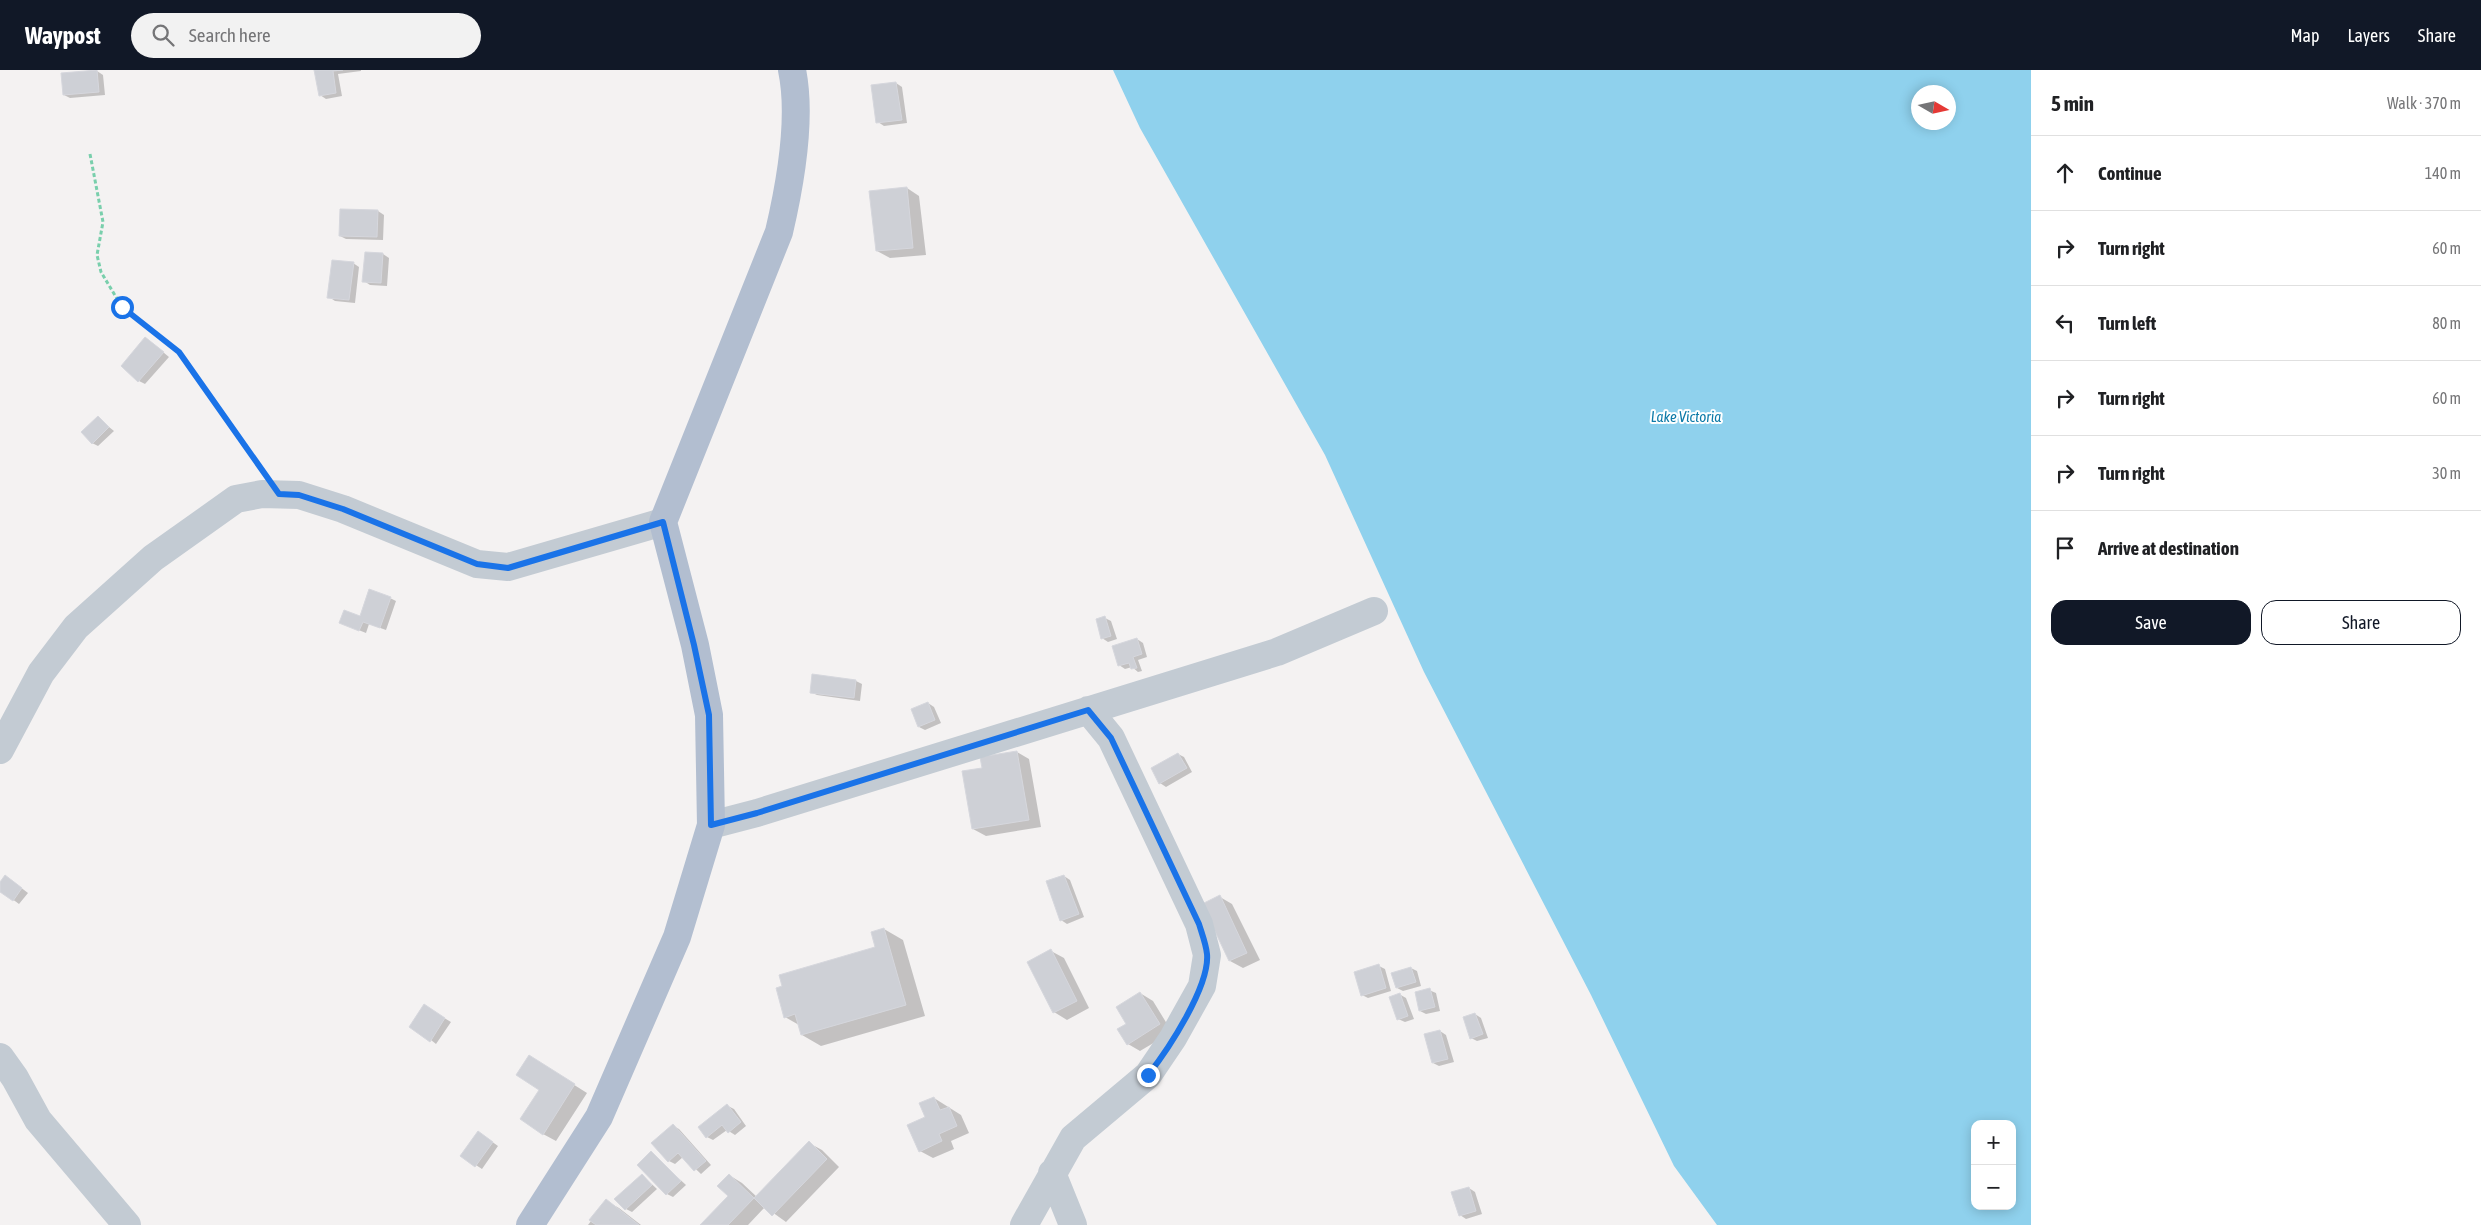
<!DOCTYPE html>
<meta charset="utf-8">
<style>
:root{--surface:#fff;--page:#f2f2f2;--text:#202124;--muted:#757577;--line:#e0e0e0;--accent:#111827}
body{margin:0;font-family:"Asap Condensed",sans-serif;background:var(--page);color:var(--text)}
.controls{position:absolute;right:15px;bottom:15px;display:grid;overflow:hidden;border-radius:10px;box-shadow:0 2px 12px #0003}
.controls button{width:45px;height:45px;display:grid;place-items:center;padding:0;border:0;border-bottom:1px solid var(--line);background:var(--surface);color:var(--text);font:25px sans-serif}
.compass{position:absolute;left:1911px;top:15px;width:45px;height:45px;border-radius:50%;background:var(--surface);box-shadow:0 2px 12px #0003;rotate:99deg}
.stop{position:absolute;width:15px;height:15px;margin:-11px;border:4px solid #1a73e8;border-radius:50%;background:#fff}
.stop.end{background:#1a73e8;border-color:#fff;box-shadow:0 1px 5px #0008}
.list{margin:0;padding:0;list-style:none}
h2{display:flex;justify-content:space-between;align-items:center;height:65px;margin:0;padding:0 20px;font-size:21px}
h2 small{font-size:16px;font-weight:400;color:var(--muted)}
.list li{display:grid;grid-template-columns:32px 1fr auto;gap:15px;align-items:center;box-sizing:border-box;height:75px;padding:0 20px;border-top:1px solid var(--line)}
.list b{display:block;font-size:19px;white-space:nowrap}
.list em{font-size:16px;font-style:normal;color:var(--muted)}
.actions{display:flex;gap:10px;padding:15px 20px}
.actions a{flex:1;padding:11px 0;border:1px solid var(--accent);border-radius:15px;text-align:center;font-size:18px;color:var(--accent)}
.actions .main{background:var(--accent);color:#fff}
.icon{flex:none;width:28px;height:28px;fill:none;stroke:currentColor;stroke-width:2;stroke-linecap:round;stroke-linejoin:round}
.map{position:relative;flex:none;width:2031px;height:1155px;overflow:hidden}
header{display:flex;align-items:center;gap:30px;box-sizing:border-box;height:70px;padding:0 25px;background:var(--accent);color:#fff}
header strong{font-size:24px}
nav{display:flex;gap:28px;margin-inline-start:auto;font-size:18px}
.search{width:350px;height:45px;background:var(--page);display:flex;align-items:center;gap:12px;box-sizing:border-box;padding:0 18px;border-radius:28px;color:var(--muted);font-size:19px}
main{display:flex}
aside{flex:1;background:var(--surface)}
.map>svg:first-child{display:block}
.water{fill:#8fd1ed;fill-rule:evenodd}
.shadow{fill:#0003}
.building{fill:#ced0d6;stroke:#d6d7dd}
.lines{fill:none;stroke-linecap:round;stroke-linejoin:round}
.path{stroke:#79cfac;stroke-width:3;stroke-dasharray:4 2.5;stroke-linecap:butt}
.minor{stroke:#c3cbd3;stroke-width:28}
.primary{stroke:#b2bed0;stroke-width:28}
.route{stroke:#1a73e8;stroke-width:6}
.labels{text-anchor:middle;dominant-baseline:central;stroke-width:4;stroke-linejoin:round;paint-order:stroke}
.water-label{font-size:15px;font-style:italic;fill:#0c7aa8;stroke:#fff}
</style>
<header>
<strong>Waypost</strong>
<div class="search"><svg class="icon" aria-label="search" viewBox="0 0 24 24"><circle cx="10" cy="10" r="6"/><path d="M15 15l6 6"/></svg>Search here</div>
<nav><a>Map</a><a>Layers</a><a>Share</a></nav>
</header>
<main>
<div class="map">
<svg width="2031" height="1155" viewBox="0 0 2031 1155">
<rect width="100%" height="100%" fill="#f4f2f2"/>
<!-- water -->
<path class="water" d="M 1113,0 L 2031,0 L 2031,1155 L 1717,1155 L 1674,1096 L 1591,925 L 1424,602 L 1325,385 L 1140,58 ZM 1918,22 L 1948,22 L 1948,52 L 1918,52 ZM 1975,1054 L 2012,1054 L 2012,1136 L 1975,1136 Z"/>
<!-- shadow -->
<path class="shadow" d="M 316,0 L 361,0 L 361,1 L 338,4 L 342,26 L 326,29 L 320,25 Z
M 97,1 L 103,5 L 105,25 L 70,28 L 64,25 Z
M 896,13 L 902,17 L 907,53 L 884,56 L 878,52 Z
M 907,118 L 919,126 L 926,185 L 890,188 L 877,181 Z
M 378,141 L 384,145 L 383,170 L 346,169 L 340,166 Z
M 366,183 L 383,184 L 389,188 L 387,216 L 370,215 L 364,211 Z
M 353,193 L 359,197 L 355,233 L 335,231 L 329,227 Z
M 146,268 L 169,287 L 145,314 L 139,311 Z
M 98,348 L 114,361 L 98,376 L 92,373 Z
M 390,528 L 396,531 L 386,560 L 369,554 L 366,563 L 341,553 L 360,548 Z
M 1105,548 L 1111,551 L 1117,569 L 1108,572 L 1102,568 Z
M 1137,569 L 1143,573 L 1147,587 L 1138,590 L 1142,601 L 1138,602 L 1132,597 L 1125,599 L 1119,595 Z
M 856,611 L 862,614 L 860,631 L 817,625 L 811,622 Z
M 928,633 L 934,637 L 941,653 L 925,660 L 919,657 Z
M 1017,682 L 1029,689 L 1041,757 L 986,766 L 973,759 Z
M 1178,684 L 1184,687 L 1192,702 L 1166,717 L 1160,713 Z
M 1064,806 L 1070,810 L 1084,847 L 1067,854 L 1061,850 Z
M 11,810 L 28,823 L 19,834 L 0,820 L 0,814 Z
M 1220,827 L 1232,834 L 1260,890 L 1243,898 L 1230,891 L 1203,835 Z
M 884,859 L 903,870 L 925,946 L 821,976 L 802,965 L 799,955 L 785,947 L 877,878 Z
M 1051,881 L 1064,888 L 1089,938 L 1067,950 L 1054,942 Z
M 1379,896 L 1385,899 L 1391,921 L 1368,928 L 1362,925 Z
M 1411,898 L 1417,901 L 1421,916 L 1403,921 L 1397,918 Z
M 1429,920 L 1436,923 L 1440,941 L 1426,944 L 1420,941 Z
M 1140,923 L 1153,931 L 1172,962 L 1140,981 L 1128,974 L 1128,955 Z
M 1399,924 L 1406,928 L 1414,949 L 1405,952 L 1398,949 Z
M 424,936 L 451,952 L 436,974 L 431,970 Z
M 1475,944 L 1481,948 L 1488,968 L 1477,971 L 1471,968 Z
M 1440,961 L 1446,965 L 1454,992 L 1439,996 L 1433,993 Z
M 541,994 L 587,1023 L 556,1071 L 543,1064 Z
M 934,1028 L 961,1045 L 969,1063 L 951,1071 L 954,1079 L 933,1088 L 920,1081 Z
M 728,1036 L 734,1039 L 746,1056 L 735,1065 L 727,1060 L 713,1070 L 707,1067 Z
M 673,1056 L 679,1059 L 711,1095 L 701,1104 L 683,1087 L 675,1094 L 669,1091 Z
M 484,1066 L 498,1076 L 482,1099 L 462,1086 Z
M 809,1073 L 822,1080 L 839,1097 L 786,1152 L 765,1137 L 748,1155 L 702,1155 L 730,1126 L 729,1105 L 742,1113 L 757,1127 Z
M 651,1083 L 686,1115 L 673,1127 L 667,1124 Z
M 642,1105 L 657,1119 L 632,1142 L 626,1139 Z
M 1469,1118 L 1475,1122 L 1482,1144 L 1466,1149 L 1460,1145 Z
M 606,1131 L 619,1138 L 641,1155 L 588,1155 Z"/>
<!-- building -->
<path class="building" d="M 97,0 L 99,22 L 63,25 L 61,3 Z
M 314,0 L 343,0 L 333,1 L 336,23 L 319,26 Z
M 896,12 L 902,50 L 876,53 L 871,15 Z
M 907,117 L 913,178 L 876,181 L 869,121 Z
M 340,139 L 378,140 L 377,167 L 339,166 Z
M 365,182 L 383,183 L 381,213 L 362,212 Z
M 332,190 L 354,192 L 349,230 L 327,228 Z
M 145,267 L 164,282 L 138,312 L 121,296 Z
M 98,346 L 109,357 L 92,374 L 81,362 Z
M 369,519 L 391,527 L 380,558 L 363,552 L 359,561 L 339,553 L 344,540 L 360,546 Z
M 1105,546 L 1111,566 L 1101,569 L 1096,549 Z
M 1137,568 L 1142,584 L 1133,587 L 1137,598 L 1131,599 L 1129,593 L 1118,596 L 1112,576 Z
M 812,604 L 856,610 L 854,628 L 810,623 Z
M 928,632 L 935,650 L 918,657 L 911,639 Z
M 1017,681 L 1029,750 L 972,759 L 962,701 L 982,698 L 980,687 Z
M 1178,683 L 1187,698 L 1159,714 L 1151,698 Z
M 5,805 L 22,818 L 13,831 L 0,822 L 0,812 Z
M 1064,805 L 1079,844 L 1060,851 L 1046,811 Z
M 1220,825 L 1247,883 L 1229,891 L 1202,834 Z
M 884,858 L 906,935 L 801,965 L 795,944 L 784,948 L 776,918 L 782,916 L 779,905 L 875,877 L 871,862 Z
M 1051,879 L 1077,931 L 1053,943 L 1027,892 Z
M 1379,894 L 1386,918 L 1361,926 L 1354,902 Z
M 1411,897 L 1416,912 L 1396,918 L 1391,903 Z
M 1430,918 L 1435,937 L 1419,941 L 1415,922 Z
M 1140,922 L 1160,954 L 1127,975 L 1117,959 L 1126,954 L 1116,937 Z
M 1400,923 L 1408,946 L 1397,950 L 1389,927 Z
M 424,934 L 445,948 L 430,972 L 409,957 Z
M 1475,943 L 1483,964 L 1470,969 L 1463,947 Z
M 1440,960 L 1448,989 L 1432,993 L 1424,964 Z
M 529,985 L 575,1014 L 543,1065 L 520,1049 L 539,1020 L 516,1005 Z
M 934,1027 L 940,1040 L 949,1037 L 957,1056 L 939,1064 L 942,1071 L 919,1082 L 907,1055 L 925,1047 L 919,1033 Z
M 727,1034 L 741,1052 L 728,1063 L 722,1055 L 706,1068 L 698,1057 Z
M 673,1054 L 706,1091 L 694,1101 L 678,1083 L 668,1092 L 651,1073 Z
M 478,1061 L 493,1072 L 475,1097 L 460,1086 Z
M 809,1071 L 827,1089 L 772,1146 L 754,1128 Z
M 651,1081 L 681,1111 L 666,1125 L 637,1095 Z
M 642,1104 L 652,1115 L 625,1140 L 614,1129 Z
M 729,1104 L 754,1128 L 728,1155 L 700,1155 L 728,1126 L 717,1116 Z
M 1469,1117 L 1476,1141 L 1459,1146 L 1451,1122 Z
M 606,1129 L 639,1155 L 596,1155 L 589,1150 Z"/>
<g class="lines">
<!-- path -->
<path class="path" d="M 90,84 L 103,152 L 97,185 L 101,202 L 122,237 L 179,282 L 258,395"/>
<!-- minor -->
<path class="minor" d="M 0,680 L 41,603 L 76,557 L 153,488 L 236,429 L 262,424 L 299,425 L 343,439 L 477,494 L 508,497 L 663,452
M 711,755 L 757,743 L 1277,582 L 1374,541
M 0,987 L 15,1008 L 38,1050 L 127,1155
M 1052,1103 L 1073,1155
M 1024,1155 L 1073,1068 L 1148,1005 L 1173,968 L 1202,916 L 1207,885 L 1199,854 L 1111,668 L 1088,640"/>
<!-- primary -->
<path class="primary" d="M 530,1155 L 599,1047 L 677,867 L 711,755 L 709,645 L 695,575 L 663,452 L 779,162 C 790,115 802,48 792,0"/>
</g>
<g class="lines">
<!-- route -->
<path class="route" d="M 122,237 L 179,282 L 279,424 L 299,425 L 343,439 L 477,494 L 508,498 L 663,452 L 694,575 L 709,645 L 711,755 L 757,743 L 1088,640 L 1111,668 L 1199,854 C 1202,864 1206,874 1207,884 C 1210,916 1168,980 1148,1005"/>
</g>
<g class="labels">
<!-- water labels -->
<g class="water-label">
<text x="1686" y="346">Lake Victoria</text>
</g>
</g>
</svg>
<div class="controls">
<button>+</button>
<button>−</button>
</div>
<svg class="compass" viewBox="-18 -18 36 36"><path d="M0-13l5 13h-10z" fill="#e53935"/><path d="M0 13l5-13h-10z" fill="#757577"/></svg>
<div class="stop" style="left:122px;top:237px"></div>
<div class="stop end" style="left:1148px;top:1005px"></div>
</div>
<aside>
<h2>5 min<small>Walk · 370 m</small></h2>
<ul class="list">
<li><svg class="icon" aria-label="ahead" viewBox="0 0 24 24"><path d="M12 20V5M6 11l6-6 6 6"/></svg><div><b>Continue</b></div><em>140 m</em></li>
<li><svg class="icon" aria-label="right" viewBox="0 0 24 24"><path d="M7 20v-9h11M14 6l5 5-5 5"/></svg><div><b>Turn right</b></div><em>60 m</em></li>
<li><svg class="icon" aria-label="left" viewBox="0 0 24 24"><path d="M17 20v-9H6M10 6l-5 5 5 5"/></svg><div><b>Turn left</b></div><em>80 m</em></li>
<li><svg class="icon" aria-label="right" viewBox="0 0 24 24"><path d="M7 20v-9h11M14 6l5 5-5 5"/></svg><div><b>Turn right</b></div><em>60 m</em></li>
<li><svg class="icon" aria-label="right" viewBox="0 0 24 24"><path d="M7 20v-9h11M14 6l5 5-5 5"/></svg><div><b>Turn right</b></div><em>30 m</em></li>
<li><svg class="icon" aria-label="arrive" viewBox="0 0 24 24"><path d="M6 21V4h12l-3 4 3 4H6"/></svg><div><b>Arrive at destination</b></div></li>
</ul>
<div class="actions"><a class="main">Save</a><a>Share</a></div>
</aside>
</main>
